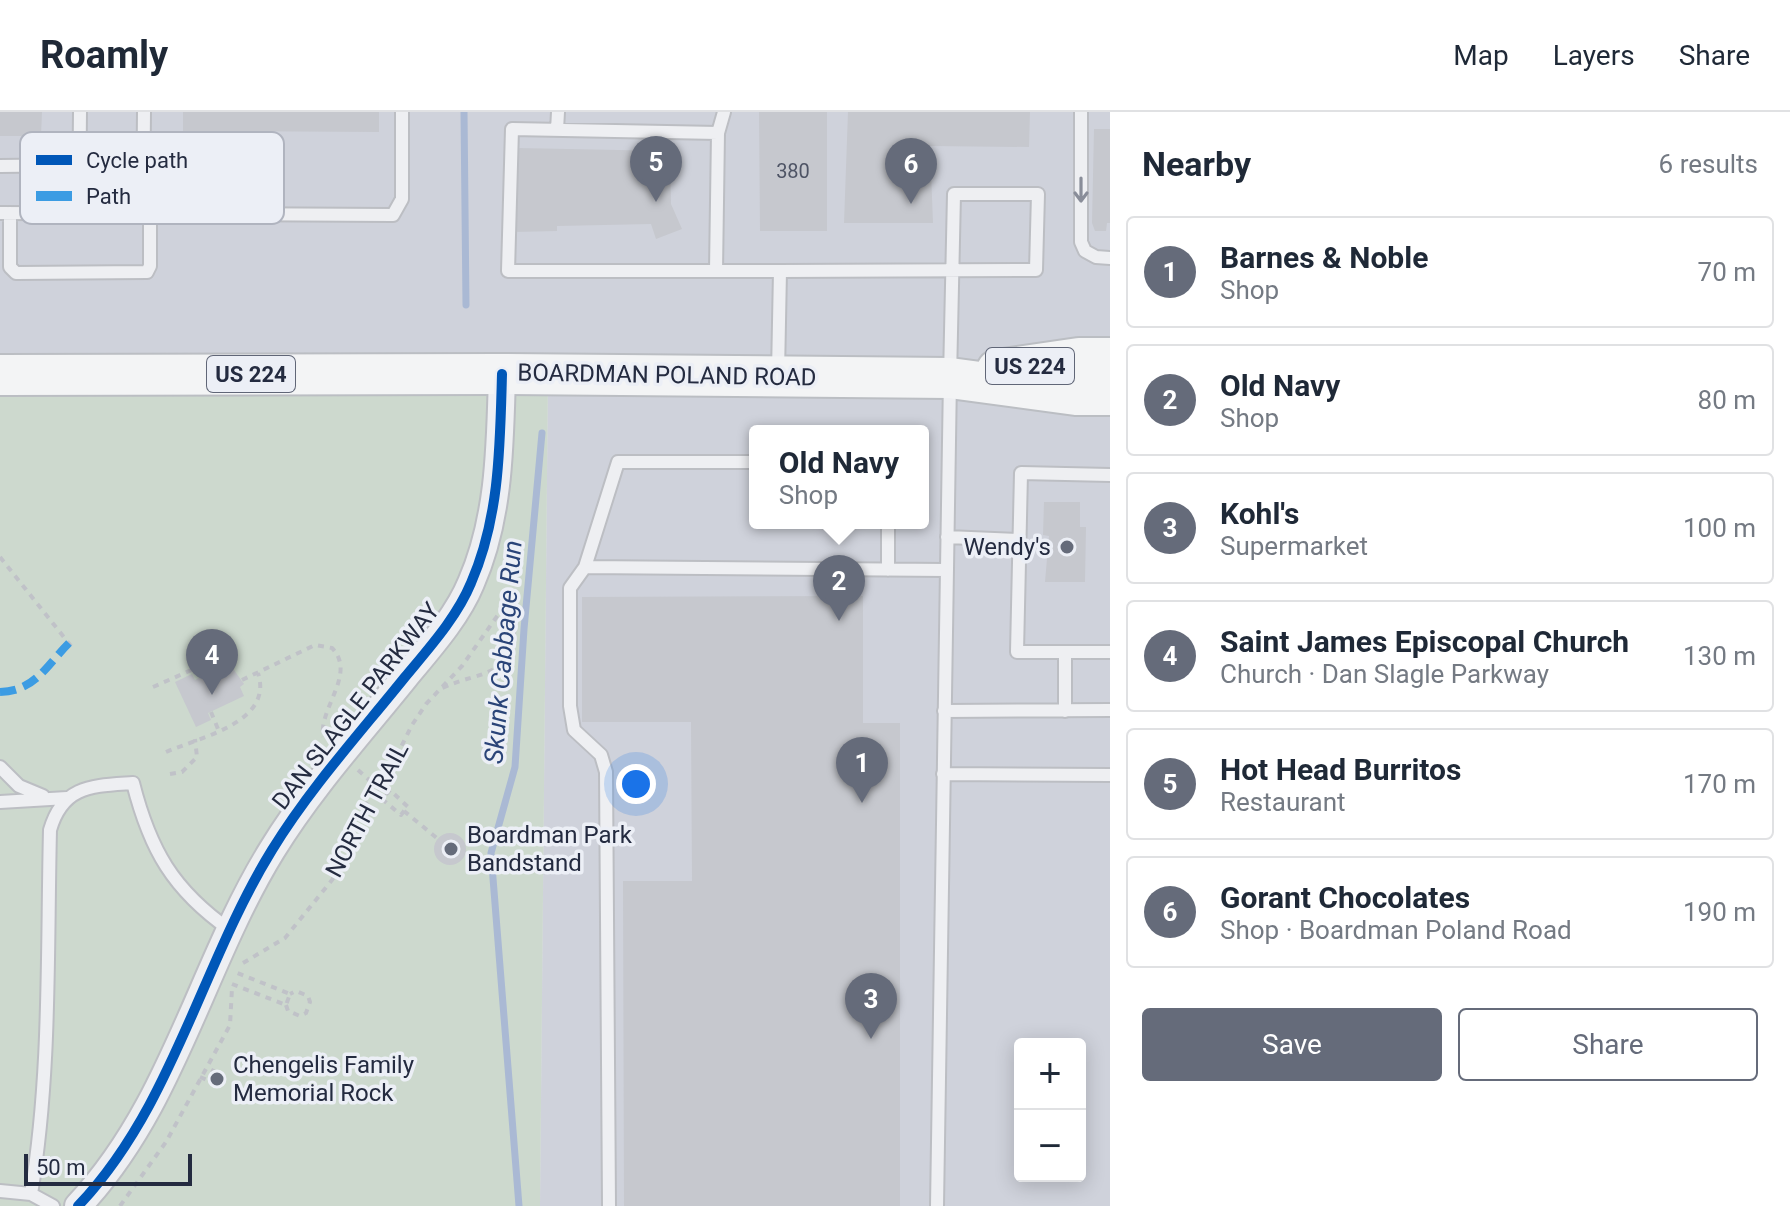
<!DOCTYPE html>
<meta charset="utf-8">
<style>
:root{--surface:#fff;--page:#f6f6f7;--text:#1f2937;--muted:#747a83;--line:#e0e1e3;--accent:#656b7a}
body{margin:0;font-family:Roboto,sans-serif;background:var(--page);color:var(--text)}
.controls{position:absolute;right:24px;bottom:24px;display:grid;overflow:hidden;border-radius:8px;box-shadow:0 4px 20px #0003}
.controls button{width:72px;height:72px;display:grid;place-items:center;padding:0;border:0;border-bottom:2px solid var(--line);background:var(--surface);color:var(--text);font:40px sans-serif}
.scale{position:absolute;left:24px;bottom:20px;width:168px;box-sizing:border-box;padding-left:8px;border:4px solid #242b40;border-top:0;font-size:22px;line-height:28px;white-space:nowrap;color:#242b40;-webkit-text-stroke:6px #eceff6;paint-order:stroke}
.you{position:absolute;left:636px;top:672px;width:28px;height:28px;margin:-20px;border:6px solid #fff;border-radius:50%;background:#1a73e8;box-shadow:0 0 0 12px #1a73e833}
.badge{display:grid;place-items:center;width:52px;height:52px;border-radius:50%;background:var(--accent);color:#fff;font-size:26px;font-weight:700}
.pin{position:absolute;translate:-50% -66px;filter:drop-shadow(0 2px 4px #0008)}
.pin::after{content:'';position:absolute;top:42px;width:28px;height:24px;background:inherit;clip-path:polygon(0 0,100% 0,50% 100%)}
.popup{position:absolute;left:749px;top:313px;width:180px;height:104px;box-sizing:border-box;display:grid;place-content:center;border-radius:8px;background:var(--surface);filter:drop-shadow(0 2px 6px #0005);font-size:26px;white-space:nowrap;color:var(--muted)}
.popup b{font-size:30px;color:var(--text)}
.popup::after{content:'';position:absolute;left:50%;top:100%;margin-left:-16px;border:16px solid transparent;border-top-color:var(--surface)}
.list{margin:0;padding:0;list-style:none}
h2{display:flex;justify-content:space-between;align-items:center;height:104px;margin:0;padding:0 32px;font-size:34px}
h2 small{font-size:26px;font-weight:400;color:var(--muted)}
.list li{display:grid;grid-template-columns:52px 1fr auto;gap:24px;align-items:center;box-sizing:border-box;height:112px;margin:0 16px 16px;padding:0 16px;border:2px solid var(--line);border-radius:8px}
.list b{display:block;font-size:30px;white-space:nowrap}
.list p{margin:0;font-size:26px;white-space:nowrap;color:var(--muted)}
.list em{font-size:26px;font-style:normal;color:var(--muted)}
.actions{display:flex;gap:16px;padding:24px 32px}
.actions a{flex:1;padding:18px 0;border:2px solid var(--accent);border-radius:8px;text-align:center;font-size:28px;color:var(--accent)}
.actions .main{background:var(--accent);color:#fff}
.map{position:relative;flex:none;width:1110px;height:1094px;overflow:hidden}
header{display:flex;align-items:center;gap:48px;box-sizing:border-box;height:112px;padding:0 40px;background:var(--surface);border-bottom:2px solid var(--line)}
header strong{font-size:38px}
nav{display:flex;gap:44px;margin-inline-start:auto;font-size:28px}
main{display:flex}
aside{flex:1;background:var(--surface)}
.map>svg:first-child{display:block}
.built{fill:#cfd2db;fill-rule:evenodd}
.green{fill:#cdd9ce}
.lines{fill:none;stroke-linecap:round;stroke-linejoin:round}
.stream{stroke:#aab9d4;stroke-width:7}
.building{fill:#c6c8ce}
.lane-casing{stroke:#bcbec3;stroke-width:16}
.street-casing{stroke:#bcbec3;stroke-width:30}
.primary-casing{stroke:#bbbec3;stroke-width:44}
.path{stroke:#c0c2c8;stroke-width:4;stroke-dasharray:6 6;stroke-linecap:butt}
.lane{stroke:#eeeff2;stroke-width:12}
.street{stroke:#eeeff2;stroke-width:26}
.primary{stroke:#f3f4f5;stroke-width:40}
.quiet{stroke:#3c9ce3;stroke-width:8;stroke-dasharray:16 8;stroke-linecap:butt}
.cycleway-casing{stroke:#eceff6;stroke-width:15}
.cycleway{stroke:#0057b8;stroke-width:10}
.oneway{stroke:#898d99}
.poi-dot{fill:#656b7a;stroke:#eceff6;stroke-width:3}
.labels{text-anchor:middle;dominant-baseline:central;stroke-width:7;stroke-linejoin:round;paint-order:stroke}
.number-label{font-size:20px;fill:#4e5465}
.shield{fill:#eceff6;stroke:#606677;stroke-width:2}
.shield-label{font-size:22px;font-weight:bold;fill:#242b40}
.street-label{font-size:24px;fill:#242b40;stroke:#eceff6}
.poi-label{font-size:24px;fill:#242b40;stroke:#eceff6;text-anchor:start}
.water-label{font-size:26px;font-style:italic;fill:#2a4478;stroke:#eceff6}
.key{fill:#eceff6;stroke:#b0b4bf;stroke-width:2}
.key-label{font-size:22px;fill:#242b40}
</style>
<header>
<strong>Roamly</strong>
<nav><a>Map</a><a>Layers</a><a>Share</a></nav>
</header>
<main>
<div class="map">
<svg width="1110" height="1094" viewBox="0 0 1110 1094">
<rect width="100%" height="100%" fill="#dfe1e5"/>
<!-- built -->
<path class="built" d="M 0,0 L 1110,0 L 1110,1094 L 540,1094 L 548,262 L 0,263 ZM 755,319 L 923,319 L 923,411 L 755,411 ZM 1020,932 L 1080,932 L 1080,1064 L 1020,1064 Z"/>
<!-- green -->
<path class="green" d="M 548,262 L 540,1094 L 0,1094 L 0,263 Z"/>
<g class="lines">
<!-- stream -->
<path class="stream" d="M 464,0 L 466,193
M 519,1094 L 491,741 L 515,655 L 524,517 L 542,321"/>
</g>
<!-- building -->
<path class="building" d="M 0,0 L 42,0 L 41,24 L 0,24 Z
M 183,0 L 379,0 L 379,20 L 183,19 Z
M 759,0 L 827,0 L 827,119 L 760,119 Z
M 848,0 L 1030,0 L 1029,35 L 930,34 L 933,111 L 844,111 Z
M 1094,17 L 1110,17 L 1110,111 L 1107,111 L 1106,119 L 1095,119 L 1092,111 Z
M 517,36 L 670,39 L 671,92 L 682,117 L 656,127 L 651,112 L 557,114 L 557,119 L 514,120 Z
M 1044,390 L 1080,390 L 1080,415 L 1086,415 L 1085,470 L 1045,470 L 1049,424 L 1043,423 Z
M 863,484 L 863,611 L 900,611 L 900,1094 L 624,1094 L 623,769 L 692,769 L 691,610 L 582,610 L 582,485 Z
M 229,551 L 244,572 L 240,575 L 244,584 L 208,601 L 211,608 L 196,615 L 175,570 L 192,562 L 195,568 Z
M434 737a16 16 0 1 1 32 0a16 16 0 1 1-32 0Z"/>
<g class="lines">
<defs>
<path id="lane" d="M 1081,0 L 1081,130 L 1085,139 L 1096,145 L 1110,146
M 557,18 L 558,0
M 718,21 L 724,0
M 0,54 L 80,53
M 0,101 L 393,103 L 402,87 L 402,0
M 10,101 L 10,155 L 16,161 L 147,160 L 150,154 L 150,102
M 79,102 L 80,0
M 143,102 L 144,0
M 716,159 L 718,21 L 512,17 L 508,159 L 780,159 L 778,261
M 780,159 L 1036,158 L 1038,82 L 954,82 L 950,266 L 937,1094
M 755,350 L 618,350 L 585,455 L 946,458
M 1110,363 L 1021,361 L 1017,540 L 1110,540
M 888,411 L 888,458
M 947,425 L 1019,428
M 585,455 L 570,476 L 570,594 L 574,618 L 601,643 L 606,660 L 609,1094
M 1065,541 L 1065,599
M 944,599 L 1110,598
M 0,655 L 19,674 L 43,684
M 943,662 L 1110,663
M 0,690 L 67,686
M 0,1079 L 31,1082 L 53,1094
M 31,1082 C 51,962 47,839 50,718 C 63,673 92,674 133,671 C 150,738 173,778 230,818"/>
<path id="street" d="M 78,1094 C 173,994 201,853 272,738 C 310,676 360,621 405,565 C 429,536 457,505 471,471 C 500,405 500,332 502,262"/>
<path id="primary" d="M 997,258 L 1079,246 L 1110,246
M 0,263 L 502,262 L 950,266 L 1076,283 L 1110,283"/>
</defs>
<!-- lane casing -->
<use href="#lane" class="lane-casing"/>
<!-- street casing -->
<use href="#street" class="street-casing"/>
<!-- primary casing -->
<use href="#primary" class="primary-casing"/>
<!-- path -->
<path class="path" d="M 0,445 L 71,534
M 242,568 L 315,533 L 332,536 C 357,562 319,595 323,625
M 153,575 L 196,556 L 200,565
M 211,600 L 218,617
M 166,640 C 200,625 274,611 258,561
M 358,658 L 386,683
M 170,662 L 182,660 L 197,645 L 195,627
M 404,699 L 401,703 L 382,687 L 390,678 L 408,695 L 404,699 L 438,727
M 243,851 L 285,826 L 332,768 L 349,740 L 361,700 L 390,657 L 412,613 L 426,592 L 462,554 L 500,500 L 507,500 L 515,516 C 505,569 485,557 442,576
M 232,872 L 286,893 L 290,882 L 235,860
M 286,893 L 288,899 L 300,904 L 306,901 L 310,890 L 308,884 L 296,879 L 290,882
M 200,965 L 219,973 L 221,963 L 206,955
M 120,1094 L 166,1030 L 230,913 L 232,876"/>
<!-- lane -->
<use href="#lane" class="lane"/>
<!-- street -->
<use href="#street" class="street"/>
<!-- primary -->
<use href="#primary" class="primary"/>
<!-- quiet -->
<path class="quiet" d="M 913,319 L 913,318
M 0,580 C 35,579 46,554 69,531"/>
<defs>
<path id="cycleway" d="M 78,1094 C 173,994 201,853 272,738 C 310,676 360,621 405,565 C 429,536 457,505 471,471 C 500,405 500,332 502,262"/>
</defs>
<!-- cycleway casing -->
<use href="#cycleway" class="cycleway-casing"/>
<!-- cycleway -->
<use href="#cycleway" class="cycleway"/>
</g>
<!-- one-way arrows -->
<defs><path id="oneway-shaft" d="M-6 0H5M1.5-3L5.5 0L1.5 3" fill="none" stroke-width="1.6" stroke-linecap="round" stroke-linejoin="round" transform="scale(2)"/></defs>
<use class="oneway" href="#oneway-shaft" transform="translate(1081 78) rotate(90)"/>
<!-- markers -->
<g class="poi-dot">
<circle cx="1067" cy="435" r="8"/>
<circle cx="451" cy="737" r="8"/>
<circle cx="217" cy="967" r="8"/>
</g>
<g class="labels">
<!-- number labels -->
<g class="number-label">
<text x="793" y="59">380</text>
</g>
<!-- shield labels -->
<g class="shield">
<rect x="986" y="236" width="88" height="36" rx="6"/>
<rect x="207" y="244" width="88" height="36" rx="6"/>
</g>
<g class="shield-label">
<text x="1030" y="254">US 224</text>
<text x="251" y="262">US 224</text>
</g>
<!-- street labels -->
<g class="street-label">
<text transform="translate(667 263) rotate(1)">BOARDMAN POLAND ROAD</text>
<text transform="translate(356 594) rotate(-52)">DAN SLAGLE PARKWAY</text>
<text transform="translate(367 698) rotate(-62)">NORTH TRAIL</text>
</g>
<!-- poi labels -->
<g class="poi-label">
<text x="1051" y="435" text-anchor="end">Wendy's</text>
<text x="467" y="723">Boardman Park<tspan x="467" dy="28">Bandstand</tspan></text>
<text x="233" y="953">Chengelis Family<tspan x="233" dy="28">Memorial Rock</tspan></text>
</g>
<!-- water labels -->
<g class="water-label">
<text transform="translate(503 540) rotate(-85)">Skunk Cabbage Run</text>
</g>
</g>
<!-- legend -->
<rect x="20" y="20" width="264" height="92" rx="12" class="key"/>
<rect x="36" y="43" width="36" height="10" fill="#0057b8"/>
<rect x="36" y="79" width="36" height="10" fill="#3c9ce3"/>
<g class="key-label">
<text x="86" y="56">Cycle path</text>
<text x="86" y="92">Path</text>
</g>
</svg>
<div class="controls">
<button>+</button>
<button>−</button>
</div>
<div class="scale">50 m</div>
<div class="you"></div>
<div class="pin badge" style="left:862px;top:691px">1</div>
<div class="pin badge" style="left:839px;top:509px">2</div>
<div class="popup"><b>Old Navy</b>Shop</div>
<div class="pin badge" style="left:871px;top:927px">3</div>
<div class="pin badge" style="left:212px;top:583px">4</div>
<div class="pin badge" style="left:656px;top:90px">5</div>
<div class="pin badge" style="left:911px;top:92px">6</div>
</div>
<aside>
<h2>Nearby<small>6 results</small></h2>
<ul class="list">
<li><span class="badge">1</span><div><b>Barnes &amp; Noble</b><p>Shop</p></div><em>70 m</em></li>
<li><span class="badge">2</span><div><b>Old Navy</b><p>Shop</p></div><em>80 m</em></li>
<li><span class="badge">3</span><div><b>Kohl's</b><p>Supermarket</p></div><em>100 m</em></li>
<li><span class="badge">4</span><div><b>Saint James Episcopal Church</b><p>Church · Dan Slagle Parkway</p></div><em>130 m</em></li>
<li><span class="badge">5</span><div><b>Hot Head Burritos</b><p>Restaurant</p></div><em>170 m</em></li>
<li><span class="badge">6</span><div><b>Gorant Chocolates</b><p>Shop · Boardman Poland Road</p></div><em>190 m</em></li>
</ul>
<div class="actions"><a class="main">Save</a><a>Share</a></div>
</aside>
</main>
